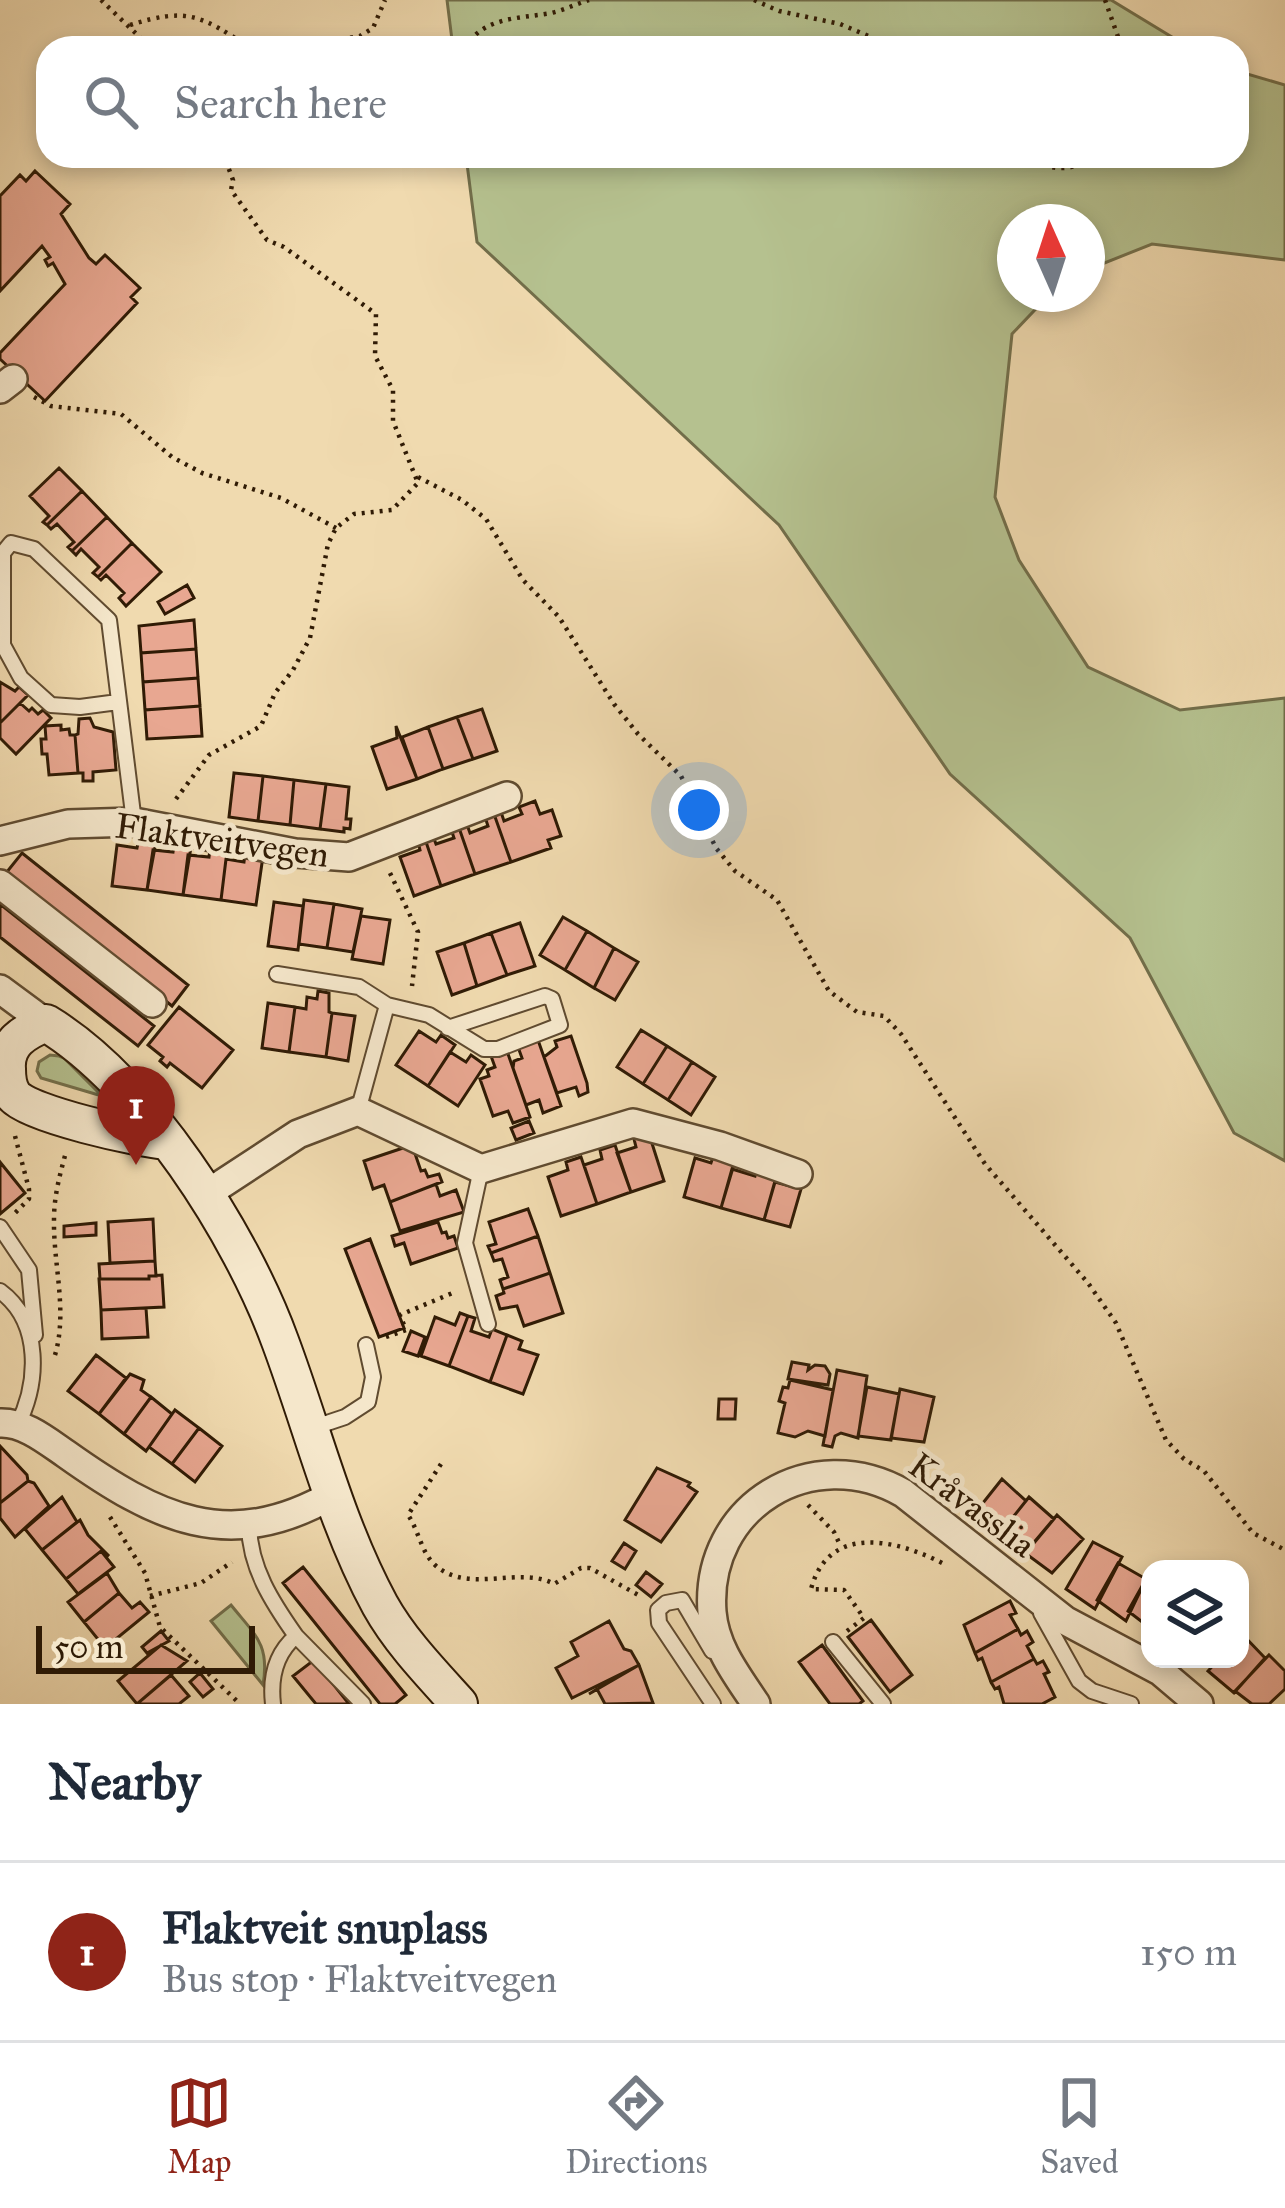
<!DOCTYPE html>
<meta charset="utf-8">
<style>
:root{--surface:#fff;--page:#f6f6f7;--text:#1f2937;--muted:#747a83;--line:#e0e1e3;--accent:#8f2418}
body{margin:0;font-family:"IM FELL Great Primer",serif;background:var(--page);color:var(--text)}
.controls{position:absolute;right:36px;bottom:36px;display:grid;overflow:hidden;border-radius:24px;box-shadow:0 6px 18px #0003}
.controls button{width:108px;height:108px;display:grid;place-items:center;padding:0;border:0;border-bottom:3px solid var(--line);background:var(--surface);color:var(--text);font:60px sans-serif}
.compass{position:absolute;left:997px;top:204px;width:108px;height:108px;border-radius:50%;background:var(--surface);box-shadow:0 6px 18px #0003;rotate:357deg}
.scale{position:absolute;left:36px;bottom:30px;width:219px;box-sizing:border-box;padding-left:12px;border:6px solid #301b05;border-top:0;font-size:33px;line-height:42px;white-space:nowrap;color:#301b05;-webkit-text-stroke:9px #f5e7cb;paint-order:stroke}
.you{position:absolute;left:699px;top:810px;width:42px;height:42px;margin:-30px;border:9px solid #fff;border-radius:50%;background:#1a73e8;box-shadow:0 0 0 18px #1a73e833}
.badge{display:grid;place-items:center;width:78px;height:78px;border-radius:50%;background:var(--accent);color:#fff;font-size:39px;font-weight:700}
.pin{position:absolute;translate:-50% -99px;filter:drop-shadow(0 3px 6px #0008)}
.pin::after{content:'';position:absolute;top:63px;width:42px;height:36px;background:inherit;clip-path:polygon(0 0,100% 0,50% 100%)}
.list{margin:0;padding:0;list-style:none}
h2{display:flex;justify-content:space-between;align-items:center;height:156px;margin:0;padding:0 48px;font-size:51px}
h2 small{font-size:39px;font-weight:400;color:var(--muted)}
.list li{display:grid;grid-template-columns:78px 1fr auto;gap:36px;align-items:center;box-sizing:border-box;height:180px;padding:0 48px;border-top:3px solid var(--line)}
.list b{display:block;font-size:45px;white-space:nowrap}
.list p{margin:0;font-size:39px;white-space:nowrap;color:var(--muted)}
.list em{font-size:39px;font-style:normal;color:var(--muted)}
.icon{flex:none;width:66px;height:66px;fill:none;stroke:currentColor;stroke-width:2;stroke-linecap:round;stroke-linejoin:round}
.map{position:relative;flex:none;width:1285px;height:1704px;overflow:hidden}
.search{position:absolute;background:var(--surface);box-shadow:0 6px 18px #0003;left:36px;right:36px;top:36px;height:132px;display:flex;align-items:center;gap:30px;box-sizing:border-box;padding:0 42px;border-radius:36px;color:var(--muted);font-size:45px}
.sheet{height:336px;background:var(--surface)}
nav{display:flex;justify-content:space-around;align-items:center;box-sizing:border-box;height:168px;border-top:3px solid var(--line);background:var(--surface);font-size:33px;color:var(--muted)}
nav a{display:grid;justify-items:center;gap:6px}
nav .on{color:var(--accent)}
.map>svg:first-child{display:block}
.green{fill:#b5c18f;stroke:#726e4a;stroke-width:3}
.building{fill:#e8a791;stroke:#301b05;stroke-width:3}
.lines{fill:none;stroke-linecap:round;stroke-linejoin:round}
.lane-casing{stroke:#604b30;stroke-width:18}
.street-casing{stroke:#604b30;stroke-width:32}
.secondary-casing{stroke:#301b05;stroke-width:40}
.path{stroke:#301b05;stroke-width:4.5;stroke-dasharray:3 6;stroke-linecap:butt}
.lane{stroke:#f5e7cb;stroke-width:14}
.street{stroke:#f5e7cb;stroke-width:27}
.secondary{stroke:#f5e7cb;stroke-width:36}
.labels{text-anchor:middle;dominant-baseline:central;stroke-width:10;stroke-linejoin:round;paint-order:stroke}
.street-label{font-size:36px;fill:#301b05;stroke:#f5e7cb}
</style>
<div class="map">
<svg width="1285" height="1704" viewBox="0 0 1285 1704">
<rect width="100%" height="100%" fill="#f0daaf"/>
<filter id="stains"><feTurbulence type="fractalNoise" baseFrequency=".00167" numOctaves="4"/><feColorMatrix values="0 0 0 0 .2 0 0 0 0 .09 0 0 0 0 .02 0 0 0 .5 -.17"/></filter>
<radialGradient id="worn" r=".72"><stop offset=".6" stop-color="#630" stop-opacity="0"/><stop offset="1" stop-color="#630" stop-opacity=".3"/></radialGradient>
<!-- green -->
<path class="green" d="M 447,0 L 1111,0 L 1190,48 L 453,48 Z
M 1237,71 L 1285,85 L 1285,260 L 1152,244 L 1087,270 L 1087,222 L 1015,222 L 1015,294 L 1050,294 L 1012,334 L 995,497 L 1019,560 L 1088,667 L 1180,710 L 1285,698 L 1285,1161 L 1234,1133 L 1130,938 L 950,774 L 779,525 L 477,242 L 466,156 L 1237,156 Z
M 59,1056 L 64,1058 L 102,1096 L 41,1078 L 37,1071 L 39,1062 L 50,1055 Z
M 231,1605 C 255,1635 270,1644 263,1685 L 211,1621 Z"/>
<!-- building -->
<path class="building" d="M 35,171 L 70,204 L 61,214 L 89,258 L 96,264 L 105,255 L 140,288 L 131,297 L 137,303 L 45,401 L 0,359 L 0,353 L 65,284 L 53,263 L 48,266 L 45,260 L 50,257 L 42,246 L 0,291 L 0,196 L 20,175 L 26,181 Z
M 59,468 L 82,491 L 47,525 L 43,522 L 49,516 L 30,496 Z
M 82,491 L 107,517 L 72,551 L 68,547 L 74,542 L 57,524 L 51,529 L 47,525 Z
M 107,517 L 132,543 L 98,577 L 93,573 L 99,567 L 81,549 L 76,555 L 72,551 Z
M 132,543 L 161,572 L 126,606 L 119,598 L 124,593 L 106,575 L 101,580 L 98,577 Z
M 187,585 L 194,598 L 165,614 L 158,602 Z
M 194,620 L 196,649 L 141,653 L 139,626 Z
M 196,649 L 198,678 L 143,682 L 141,653 Z
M 198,678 L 200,706 L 145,710 L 143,682 Z
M 0,682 L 15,691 L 19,687 L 28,695 L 0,723 Z
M 20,703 L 29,711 L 32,708 L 38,714 L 43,710 L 51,718 L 16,754 L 0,738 L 0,723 Z
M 200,706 L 202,736 L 147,739 L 145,710 Z
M 482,709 L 497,751 L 473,759 L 457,717 Z
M 457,717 L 473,759 L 443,769 L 428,727 Z
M 90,718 L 94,727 L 113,732 L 116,770 L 93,772 L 93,781 L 83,781 L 83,773 L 78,773 L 75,735 L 78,734 L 79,719 Z
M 61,725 L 61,730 L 69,729 L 70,735 L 75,735 L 78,773 L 49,775 L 47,754 L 42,754 L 41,739 L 46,739 L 45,726 Z
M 396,726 L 417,779 L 387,789 L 372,747 L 397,738 Z
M 428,727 L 443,769 L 417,779 L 402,737 Z
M 234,773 L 263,776 L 258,821 L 229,817 Z
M 263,776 L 294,780 L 290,825 L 258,821 Z
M 294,780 L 326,784 L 320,829 L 290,825 Z
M 326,784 L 349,787 L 346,819 L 351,819 L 350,829 L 344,828 L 344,832 L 320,829 Z
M 535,801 L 540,814 L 552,810 L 561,836 L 548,840 L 551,848 L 511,862 L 494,814 L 501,812 L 504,821 L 522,814 L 519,807 Z
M 494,814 L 511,862 L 475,874 L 457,822 L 465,819 L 470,833 L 488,826 L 485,817 Z
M 457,822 L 475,874 L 441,886 L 425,839 L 433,836 L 436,844 L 454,838 L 452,832 Z
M 139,839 L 156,842 L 147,890 L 112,886 L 117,845 L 137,848 Z
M 425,839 L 441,886 L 414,896 L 400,857 L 420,850 L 418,842 Z
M 174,845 L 191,847 L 183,895 L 147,890 L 153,850 L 173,852 Z
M 210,849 L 227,851 L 221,900 L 183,895 L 188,855 L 209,857 Z
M 22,853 L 188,985 L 172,1006 L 6,873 Z
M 245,854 L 263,856 L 256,905 L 221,900 L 226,859 L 244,862 Z
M 304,900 L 334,904 L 327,948 L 299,944 Z
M 274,902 L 303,906 L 298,950 L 268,946 Z
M 0,904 L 154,1026 L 138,1046 L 0,937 Z
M 334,904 L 362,909 L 353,952 L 327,948 Z
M 361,916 L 390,920 L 383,964 L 352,959 Z
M 563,917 L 587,931 L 565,970 L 540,955 Z
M 520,923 L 535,966 L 507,975 L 491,933 Z
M 587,931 L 614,948 L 594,988 L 565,970 Z
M 491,933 L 507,975 L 477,986 L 464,943 Z
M 464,943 L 477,986 L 452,995 L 437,952 Z
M 614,948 L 638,962 L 615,1000 L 594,988 Z
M 318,991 L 329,993 L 329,1012 L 332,1013 L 326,1057 L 289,1052 L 295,1007 L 306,1009 L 307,997 L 317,999 Z
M 268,1003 L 295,1007 L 289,1052 L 262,1048 Z
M 179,1007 L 233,1050 L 202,1088 L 170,1063 L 167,1067 L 160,1061 L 163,1057 L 148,1045 Z
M 332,1013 L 355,1016 L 348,1061 L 326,1057 Z
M 641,1030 L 667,1046 L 643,1084 L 617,1067 Z
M 419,1031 L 436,1042 L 441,1035 L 455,1045 L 428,1086 L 396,1065 Z
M 571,1036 L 587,1083 L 588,1092 L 579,1096 L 576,1087 L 557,1093 L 544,1057 L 557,1047 L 555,1041 Z
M 538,1040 L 561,1106 L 543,1113 L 539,1100 L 526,1105 L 513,1068 L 514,1061 L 522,1058 L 518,1047 Z
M 667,1046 L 692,1062 L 668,1100 L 643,1084 Z
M 507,1051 L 530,1117 L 513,1123 L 508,1111 L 493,1116 L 480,1079 L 489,1076 L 487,1070 L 495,1067 L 491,1056 Z
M 450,1052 L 466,1062 L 471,1055 L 485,1065 L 458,1106 L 428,1086 Z
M 692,1062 L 715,1077 L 691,1115 L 668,1100 Z
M 529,1121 L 534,1133 L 516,1140 L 511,1128 Z
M 649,1134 L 664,1181 L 631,1192 L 617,1153 L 636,1147 L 634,1139 Z
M 412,1145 L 421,1171 L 425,1170 L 428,1177 L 439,1174 L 442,1182 L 390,1202 L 384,1185 L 373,1189 L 364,1161 Z
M 615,1145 L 631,1192 L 597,1204 L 584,1165 L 602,1159 L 600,1150 Z
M 715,1151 L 735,1161 L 721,1208 L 684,1197 L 695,1158 L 711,1163 Z
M 581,1157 L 597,1204 L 561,1216 L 548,1177 L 568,1170 L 566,1162 Z
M 0,1162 L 25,1193 L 0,1214 Z
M 757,1168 L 777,1174 L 764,1220 L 721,1208 L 732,1169 L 755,1176 Z
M 775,1182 L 801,1189 L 790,1227 L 764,1220 Z
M 436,1184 L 440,1196 L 456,1190 L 464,1212 L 400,1231 L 390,1202 Z
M 528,1209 L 538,1236 L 491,1253 L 488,1246 L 496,1244 L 489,1222 Z
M 153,1219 L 155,1261 L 110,1263 L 108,1222 Z
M 438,1222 L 442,1233 L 446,1232 L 448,1238 L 454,1236 L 458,1248 L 411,1264 L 404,1243 L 395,1246 L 392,1236 Z
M 96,1223 L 96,1235 L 64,1237 L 64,1226 Z
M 538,1236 L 550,1273 L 503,1289 L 500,1280 L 508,1277 L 502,1259 L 494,1261 L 491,1253 Z
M 370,1239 L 404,1328 L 379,1337 L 345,1249 Z
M 155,1261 L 156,1276 L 149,1276 L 149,1279 L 100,1279 L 99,1264 Z
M 550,1273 L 563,1313 L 524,1326 L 517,1306 L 500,1309 L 496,1296 L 504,1293 L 503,1289 Z
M 162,1275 L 164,1307 L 101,1310 L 99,1279 L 149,1279 L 149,1276 Z
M 146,1308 L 148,1337 L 102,1339 L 101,1310 Z
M 460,1313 L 468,1316 L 449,1366 L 421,1356 L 435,1317 L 455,1325 Z
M 468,1316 L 475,1318 L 471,1331 L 489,1337 L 492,1329 L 507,1335 L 490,1382 L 449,1366 Z
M 411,1331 L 425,1337 L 418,1356 L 403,1351 Z
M 507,1335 L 522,1341 L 519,1349 L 538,1355 L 523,1394 L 490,1382 Z
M 96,1355 L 126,1378 L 99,1414 L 68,1391 Z
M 792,1362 L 809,1365 L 808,1370 L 815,1365 L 825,1366 L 830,1374 L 828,1385 L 788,1379 Z
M 837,1370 L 867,1376 L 858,1438 L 841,1433 L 835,1436 L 832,1447 L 823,1445 Z
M 130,1374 L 144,1380 L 141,1390 L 151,1397 L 124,1434 L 99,1414 Z
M 790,1380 L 833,1390 L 825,1436 L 808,1431 L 795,1437 L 778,1433 L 785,1403 L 779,1401 L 783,1387 L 788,1388 Z
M 867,1387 L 899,1394 L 891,1440 L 858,1436 Z
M 900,1389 L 934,1397 L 924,1442 L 891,1438 Z
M 151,1397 L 172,1414 L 146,1451 L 124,1434 Z
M 719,1399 L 736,1399 L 735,1419 L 718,1419 Z
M 175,1410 L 199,1428 L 172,1464 L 149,1447 Z
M 199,1428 L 222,1446 L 195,1482 L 172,1464 Z
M 0,1446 L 27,1475 L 28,1481 L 0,1503 Z
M 657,1468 L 690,1483 L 688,1486 L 697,1492 L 661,1542 L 625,1520 Z
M 1002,1479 L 1026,1501 L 997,1537 L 971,1518 Z
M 28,1481 L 34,1483 L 49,1506 L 15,1537 L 0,1518 L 0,1503 Z
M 62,1497 L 77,1522 L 42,1550 L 25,1529 Z
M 1029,1497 L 1054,1519 L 1024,1555 L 998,1536 Z
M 1057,1515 L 1083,1539 L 1052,1573 L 1025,1553 Z
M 80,1520 L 88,1535 L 109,1556 L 101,1551 L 66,1579 L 42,1550 Z
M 1093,1542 L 1122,1557 L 1095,1609 L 1066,1589 Z
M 624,1543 L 636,1551 L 625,1569 L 612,1561 Z
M 101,1551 L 114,1567 L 78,1594 L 66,1579 Z
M 1118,1563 L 1146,1579 L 1126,1621 L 1097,1600 Z
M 303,1567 L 406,1695 L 395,1704 L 380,1704 L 283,1583 Z
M 646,1572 L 662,1584 L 651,1597 L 636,1585 Z
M 1150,1572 L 1150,1628 L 1128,1611 Z
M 107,1573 L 119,1593 L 84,1622 L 68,1602 Z
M 119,1593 L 132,1608 L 140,1602 L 149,1612 L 105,1648 L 84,1622 Z
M 1010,1601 L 1016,1613 L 1010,1615 L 1018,1629 L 975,1653 L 964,1625 Z
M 871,1620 L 912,1675 L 890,1692 L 848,1637 Z
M 609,1621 L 624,1649 L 631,1651 L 639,1665 L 572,1698 L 556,1668 L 578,1656 L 571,1642 Z
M 1018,1629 L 1021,1635 L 1027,1631 L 1033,1642 L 1027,1646 L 1034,1659 L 991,1682 L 982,1658 L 978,1660 L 975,1653 Z
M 161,1631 L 169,1641 L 147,1653 L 142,1647 Z
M 1243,1635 L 1265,1658 L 1234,1693 L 1208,1671 L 1219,1659 L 1240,1659 Z
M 161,1645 L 187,1661 L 137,1704 L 118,1681 Z
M 822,1645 L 863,1701 L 859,1704 L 830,1704 L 799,1662 Z
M 1269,1655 L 1285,1671 L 1285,1689 L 1269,1704 L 1252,1704 L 1235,1691 Z
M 1034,1659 L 1037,1664 L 1043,1661 L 1049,1672 L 1044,1674 L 1055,1697 L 1042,1704 L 1004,1704 L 999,1687 L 995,1689 L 991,1682 Z
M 314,1660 L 349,1704 L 316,1704 L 293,1676 Z
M 639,1665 L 653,1703 L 605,1704 L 597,1689 L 589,1694 Z
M 200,1673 L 213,1689 L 203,1697 L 190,1682 Z
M 171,1675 L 189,1696 L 179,1704 L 137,1704 Z"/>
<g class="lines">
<defs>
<path id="lane" d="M 118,702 L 80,707 L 51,705 L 21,678 L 3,645 L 3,553 L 11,543 L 34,549 L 109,620 L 134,822
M 277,974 L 359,987 L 387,1005 L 429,1015 L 484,1049 L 498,1049 L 560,1025 L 552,999 L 545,996 L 448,1028
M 358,1111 L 387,1005
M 481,1169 L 465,1243 L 488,1324
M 0,1227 L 29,1270 L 35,1335
M 0,1291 C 42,1322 39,1383 17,1426
M 312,1428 L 345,1417 L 368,1402 L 373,1377 L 366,1345
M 249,1526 C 250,1568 272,1602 296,1636 C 275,1654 270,1678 273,1704
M 1041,1613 L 1079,1681 L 1092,1691 L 1131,1704
M 296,1636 L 363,1704
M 833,1642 L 883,1704
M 712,1651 L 682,1600 L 666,1603 L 658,1610 L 659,1623 L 713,1704"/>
<path id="street" d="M 0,389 L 13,379
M 0,841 L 68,824 L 134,822 L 295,853 L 349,857 L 507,796
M 0,884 L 152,1003
M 0,989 L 46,1023
M 205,1195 L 298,1134 L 358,1111 L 481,1169 L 633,1123 L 720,1146 L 798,1174
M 0,1423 C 24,1422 47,1441 66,1454 C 156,1518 228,1554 332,1495
M 756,1704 C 737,1675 715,1648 712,1612 C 704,1506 812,1441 903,1493 L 1066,1621 L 1160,1671 L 1199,1704"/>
<path id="secondary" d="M 167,1141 C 140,1139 28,1114 14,1096 C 8,1088 7,1078 7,1069 C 5,1043 24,1032 46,1023 C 144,1082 241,1234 280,1341 C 313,1429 335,1522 380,1605 C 400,1641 431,1673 459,1704"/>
</defs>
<!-- lane casing -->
<use href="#lane" class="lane-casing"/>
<!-- street casing -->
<use href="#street" class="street-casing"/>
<!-- secondary casing -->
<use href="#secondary" class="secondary-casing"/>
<!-- path -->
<path class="path" d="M 101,0 L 151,48
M 754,0 L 779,11 L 840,24 L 897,48
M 1105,0 L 1122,48
M 130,25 C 187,7 201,15 250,48
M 288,48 L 360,36 L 373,28 L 385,0
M 464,48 C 485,16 518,19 551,13 C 564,10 576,4 589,0
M 1028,156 C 1053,174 1073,170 1099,156
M 34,397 L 51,406 L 121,414 L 172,457 L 202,473 L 281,498 L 336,528
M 418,477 L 462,500 L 486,519 L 523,580 L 559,617 L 614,704 L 638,734 L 681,776 L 716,848 L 735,871 L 777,900 L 829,991 L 857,1012 L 884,1016 L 901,1034 L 985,1164 L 1088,1283 L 1116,1323 L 1166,1440 L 1184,1459 L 1204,1471 L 1253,1533 L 1285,1550
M 176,799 L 209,755 L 261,726 L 275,693 L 293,670 L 310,638 L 328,544 L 336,528 L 354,514 L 392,510 L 418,483 L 393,421 L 393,390 L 375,356 L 376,314 L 284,247 L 267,240 L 231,190 L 233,180 L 224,156
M 390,873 L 418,932 L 412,986
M 15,1136 L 29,1189 L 29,1199 L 15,1213
M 386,1337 L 406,1330 L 400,1315 L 455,1292
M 55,1355 C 68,1311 53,1264 54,1219 C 54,1196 60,1174 66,1152
M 441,1464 L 408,1515 C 419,1531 421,1552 435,1565 C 468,1595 520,1565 554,1584 L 581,1568 L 590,1568 L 640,1596
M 808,1505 L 834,1532 L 841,1547
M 110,1517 L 145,1573 L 160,1627 L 240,1704
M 150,1596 L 201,1583 L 232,1562
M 847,1631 L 864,1618 L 844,1590 L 811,1589 C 829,1522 899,1540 946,1565"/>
<!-- lane -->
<use href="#lane" class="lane"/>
<!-- street -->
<use href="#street" class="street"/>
<!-- secondary -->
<use href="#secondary" class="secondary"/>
</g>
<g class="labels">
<!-- street labels -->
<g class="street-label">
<text transform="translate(222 840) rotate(8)">Flaktveitvegen</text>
<text transform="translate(972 1505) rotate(37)">Kråvasslia</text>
</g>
</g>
<rect width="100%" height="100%" filter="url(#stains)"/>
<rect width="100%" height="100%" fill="url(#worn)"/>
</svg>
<div class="controls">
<button><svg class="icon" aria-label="layers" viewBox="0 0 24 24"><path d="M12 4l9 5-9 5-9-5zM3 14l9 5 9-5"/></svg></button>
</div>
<svg class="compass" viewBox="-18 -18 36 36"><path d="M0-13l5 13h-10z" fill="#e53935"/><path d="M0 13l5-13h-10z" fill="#747a83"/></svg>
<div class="scale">50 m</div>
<div class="you"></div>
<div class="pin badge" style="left:136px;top:1165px">1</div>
<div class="search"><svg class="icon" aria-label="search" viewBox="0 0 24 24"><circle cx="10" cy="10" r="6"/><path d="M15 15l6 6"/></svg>Search here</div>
</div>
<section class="sheet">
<h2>Nearby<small></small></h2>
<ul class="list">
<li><span class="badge">1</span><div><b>Flaktveit snuplass</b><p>Bus stop · Flaktveitvegen</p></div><em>150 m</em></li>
</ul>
</section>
<nav>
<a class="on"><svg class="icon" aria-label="map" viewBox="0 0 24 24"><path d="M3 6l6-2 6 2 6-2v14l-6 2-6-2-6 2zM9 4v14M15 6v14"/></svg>Map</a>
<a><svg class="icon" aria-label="directions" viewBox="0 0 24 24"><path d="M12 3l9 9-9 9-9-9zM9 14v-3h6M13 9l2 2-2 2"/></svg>Directions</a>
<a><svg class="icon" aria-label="saved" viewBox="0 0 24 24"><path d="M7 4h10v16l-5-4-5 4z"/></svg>Saved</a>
</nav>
